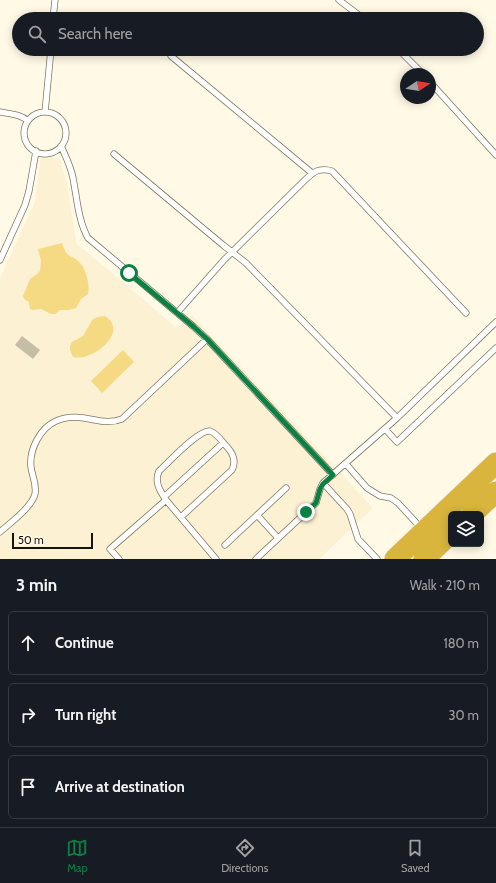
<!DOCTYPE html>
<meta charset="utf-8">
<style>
:root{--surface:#171b24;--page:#20242c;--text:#f1f3f6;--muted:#9ea1a6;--line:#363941;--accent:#0b8043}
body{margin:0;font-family:Cabin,sans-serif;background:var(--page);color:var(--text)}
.controls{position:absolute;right:12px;bottom:12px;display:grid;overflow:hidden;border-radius:6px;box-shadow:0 2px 10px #0003}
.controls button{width:36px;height:36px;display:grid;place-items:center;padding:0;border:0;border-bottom:1px solid var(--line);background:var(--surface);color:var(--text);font:20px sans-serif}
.compass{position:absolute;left:400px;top:68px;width:36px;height:36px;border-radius:50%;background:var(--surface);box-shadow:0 2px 10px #0003;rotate:78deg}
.scale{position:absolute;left:12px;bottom:10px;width:81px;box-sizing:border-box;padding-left:4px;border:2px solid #16130b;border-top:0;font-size:11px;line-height:14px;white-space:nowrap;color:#16130b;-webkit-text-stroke:3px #fff9e6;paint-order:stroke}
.stop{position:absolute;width:12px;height:12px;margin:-9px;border:3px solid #0b8043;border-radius:50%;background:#fff}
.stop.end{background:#0b8043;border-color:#fff;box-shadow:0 1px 4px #0008}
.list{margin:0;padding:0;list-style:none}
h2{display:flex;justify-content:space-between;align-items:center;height:52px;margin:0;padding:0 16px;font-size:17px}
h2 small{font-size:13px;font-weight:400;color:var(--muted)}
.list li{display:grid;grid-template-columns:26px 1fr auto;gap:12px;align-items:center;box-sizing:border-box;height:64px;margin:0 8px 8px;padding:0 8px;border:1px solid var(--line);border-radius:6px}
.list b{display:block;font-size:15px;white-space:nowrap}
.list em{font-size:13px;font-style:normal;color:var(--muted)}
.icon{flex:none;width:22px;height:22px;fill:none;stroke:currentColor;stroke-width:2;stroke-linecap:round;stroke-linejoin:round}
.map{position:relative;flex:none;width:496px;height:559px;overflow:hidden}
.search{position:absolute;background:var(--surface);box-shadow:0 2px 10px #0003;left:12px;right:12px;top:12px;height:44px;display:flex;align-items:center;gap:10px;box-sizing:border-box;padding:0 14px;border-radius:22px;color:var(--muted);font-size:15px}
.sheet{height:268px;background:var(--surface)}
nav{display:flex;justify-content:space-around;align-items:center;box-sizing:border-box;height:56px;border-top:1px solid var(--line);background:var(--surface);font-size:11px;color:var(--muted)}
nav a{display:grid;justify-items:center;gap:2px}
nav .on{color:var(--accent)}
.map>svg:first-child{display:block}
.built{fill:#fcf1d2}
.water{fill:#f6d983}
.building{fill:#c5bda6}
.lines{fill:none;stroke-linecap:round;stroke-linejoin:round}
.lane-casing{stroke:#7d7661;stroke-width:7}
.highway-casing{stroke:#e3e3e2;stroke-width:22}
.lane{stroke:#fff;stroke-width:5.5}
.highway{stroke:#d9b53d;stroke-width:21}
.route{stroke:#0b8043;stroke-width:5}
</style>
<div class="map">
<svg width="496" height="559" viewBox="0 0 496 559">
<rect width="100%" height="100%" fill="#fff9e6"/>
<!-- built -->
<path class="built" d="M 41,156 L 60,159 L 67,184 L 76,243 L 177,328 L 192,315 L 373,508 L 319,559 L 0,559 L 0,278 L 35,202 Z"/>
<!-- water -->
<path class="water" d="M 62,243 C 67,259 69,253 78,261 C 86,268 90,284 88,294 L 81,299 L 76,308 L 69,310 L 60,310 L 55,314 L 51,314 L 41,309 L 32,310 L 30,309 L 29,302 L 25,300 L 23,296 L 30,279 L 37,274 L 40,271 L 41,261 L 38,249 Z
M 105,316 C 130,332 92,362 73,357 L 70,350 L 70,346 L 72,342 L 83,336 L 93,319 L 98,317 Z
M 123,350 L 134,362 L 102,393 L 91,381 Z"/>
<!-- building -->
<path class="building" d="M 22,336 L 40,350 L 33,359 L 15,345 Z"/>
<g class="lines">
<defs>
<path id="lane" d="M 339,0 L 364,19
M 53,19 L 55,0
M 398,49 L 423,74
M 171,56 L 312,173
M 430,82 L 496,155
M 0,112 C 10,114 20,114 28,121
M 45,112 L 51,49
M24 133a21 21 0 1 1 42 0a21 21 0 1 1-42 0Z
M 61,146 C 66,157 71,167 73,178 C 77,198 78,220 88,238 L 194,327 L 207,339
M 114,154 L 223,245 L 246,263 L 397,418
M 0,260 L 25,205 L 29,191 L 36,151
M 177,313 L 224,260 L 304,181 C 313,172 319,167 332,171 L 466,313
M 385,429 L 397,442 L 496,348
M 346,464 L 367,488 L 380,496 L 391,498 L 398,503 L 421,528
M 323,483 L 347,509 L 350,514 L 358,539 L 377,559
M 164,497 L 223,443
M 166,500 C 160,491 154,482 159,471 C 168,463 199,429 210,431 C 217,433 223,443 228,448 C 234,455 236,462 232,470 L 181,517
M 257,515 L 278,538
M 0,532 C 10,523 32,507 35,494 C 37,484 32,476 31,467 C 29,450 40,428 56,421 C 82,410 100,428 122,419 L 207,339 L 333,475
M 225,545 L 286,488
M 119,559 L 110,549 L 166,500 L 216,559
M 256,559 L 316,503 L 320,489 L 323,483 L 397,418 L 496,322"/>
<path id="highway" d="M 472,514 L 496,492
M 395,559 L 496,463
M 424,559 L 451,533"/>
</defs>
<!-- lane casing -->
<use href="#lane" class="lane-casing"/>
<!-- highway casing -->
<use href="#highway" class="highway-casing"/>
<!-- lane -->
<use href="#lane" class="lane"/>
<!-- highway -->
<use href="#highway" class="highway"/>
</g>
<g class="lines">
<!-- route -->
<path class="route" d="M 129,273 L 194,327 L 207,339 L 333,475 L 323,484 L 320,489 L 316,503 L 306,512"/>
</g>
</svg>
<div class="controls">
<button><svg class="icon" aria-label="layers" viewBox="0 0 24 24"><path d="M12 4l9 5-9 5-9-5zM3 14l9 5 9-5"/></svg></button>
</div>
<svg class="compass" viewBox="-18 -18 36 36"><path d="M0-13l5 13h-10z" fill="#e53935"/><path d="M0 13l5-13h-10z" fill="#9ea1a6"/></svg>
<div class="scale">50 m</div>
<div class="stop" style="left:129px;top:273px"></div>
<div class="stop end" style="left:306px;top:512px"></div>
<div class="search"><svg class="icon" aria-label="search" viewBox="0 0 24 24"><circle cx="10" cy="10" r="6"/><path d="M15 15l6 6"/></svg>Search here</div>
</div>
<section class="sheet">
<h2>3 min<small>Walk · 210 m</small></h2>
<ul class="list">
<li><svg class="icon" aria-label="ahead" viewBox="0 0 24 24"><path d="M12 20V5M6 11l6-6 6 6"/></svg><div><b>Continue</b></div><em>180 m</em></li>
<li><svg class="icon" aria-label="right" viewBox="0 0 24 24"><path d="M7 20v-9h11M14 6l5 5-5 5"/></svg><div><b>Turn right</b></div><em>30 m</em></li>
<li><svg class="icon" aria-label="arrive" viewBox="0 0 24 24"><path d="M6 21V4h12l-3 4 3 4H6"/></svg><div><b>Arrive at destination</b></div></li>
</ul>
</section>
<nav>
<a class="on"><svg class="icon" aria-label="map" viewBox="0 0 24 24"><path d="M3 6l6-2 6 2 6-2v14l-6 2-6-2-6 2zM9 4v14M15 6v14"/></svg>Map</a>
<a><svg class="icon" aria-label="directions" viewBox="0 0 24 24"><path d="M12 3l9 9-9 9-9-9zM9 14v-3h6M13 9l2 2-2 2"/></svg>Directions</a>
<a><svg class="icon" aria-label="saved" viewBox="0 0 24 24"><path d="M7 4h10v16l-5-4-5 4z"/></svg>Saved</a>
</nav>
